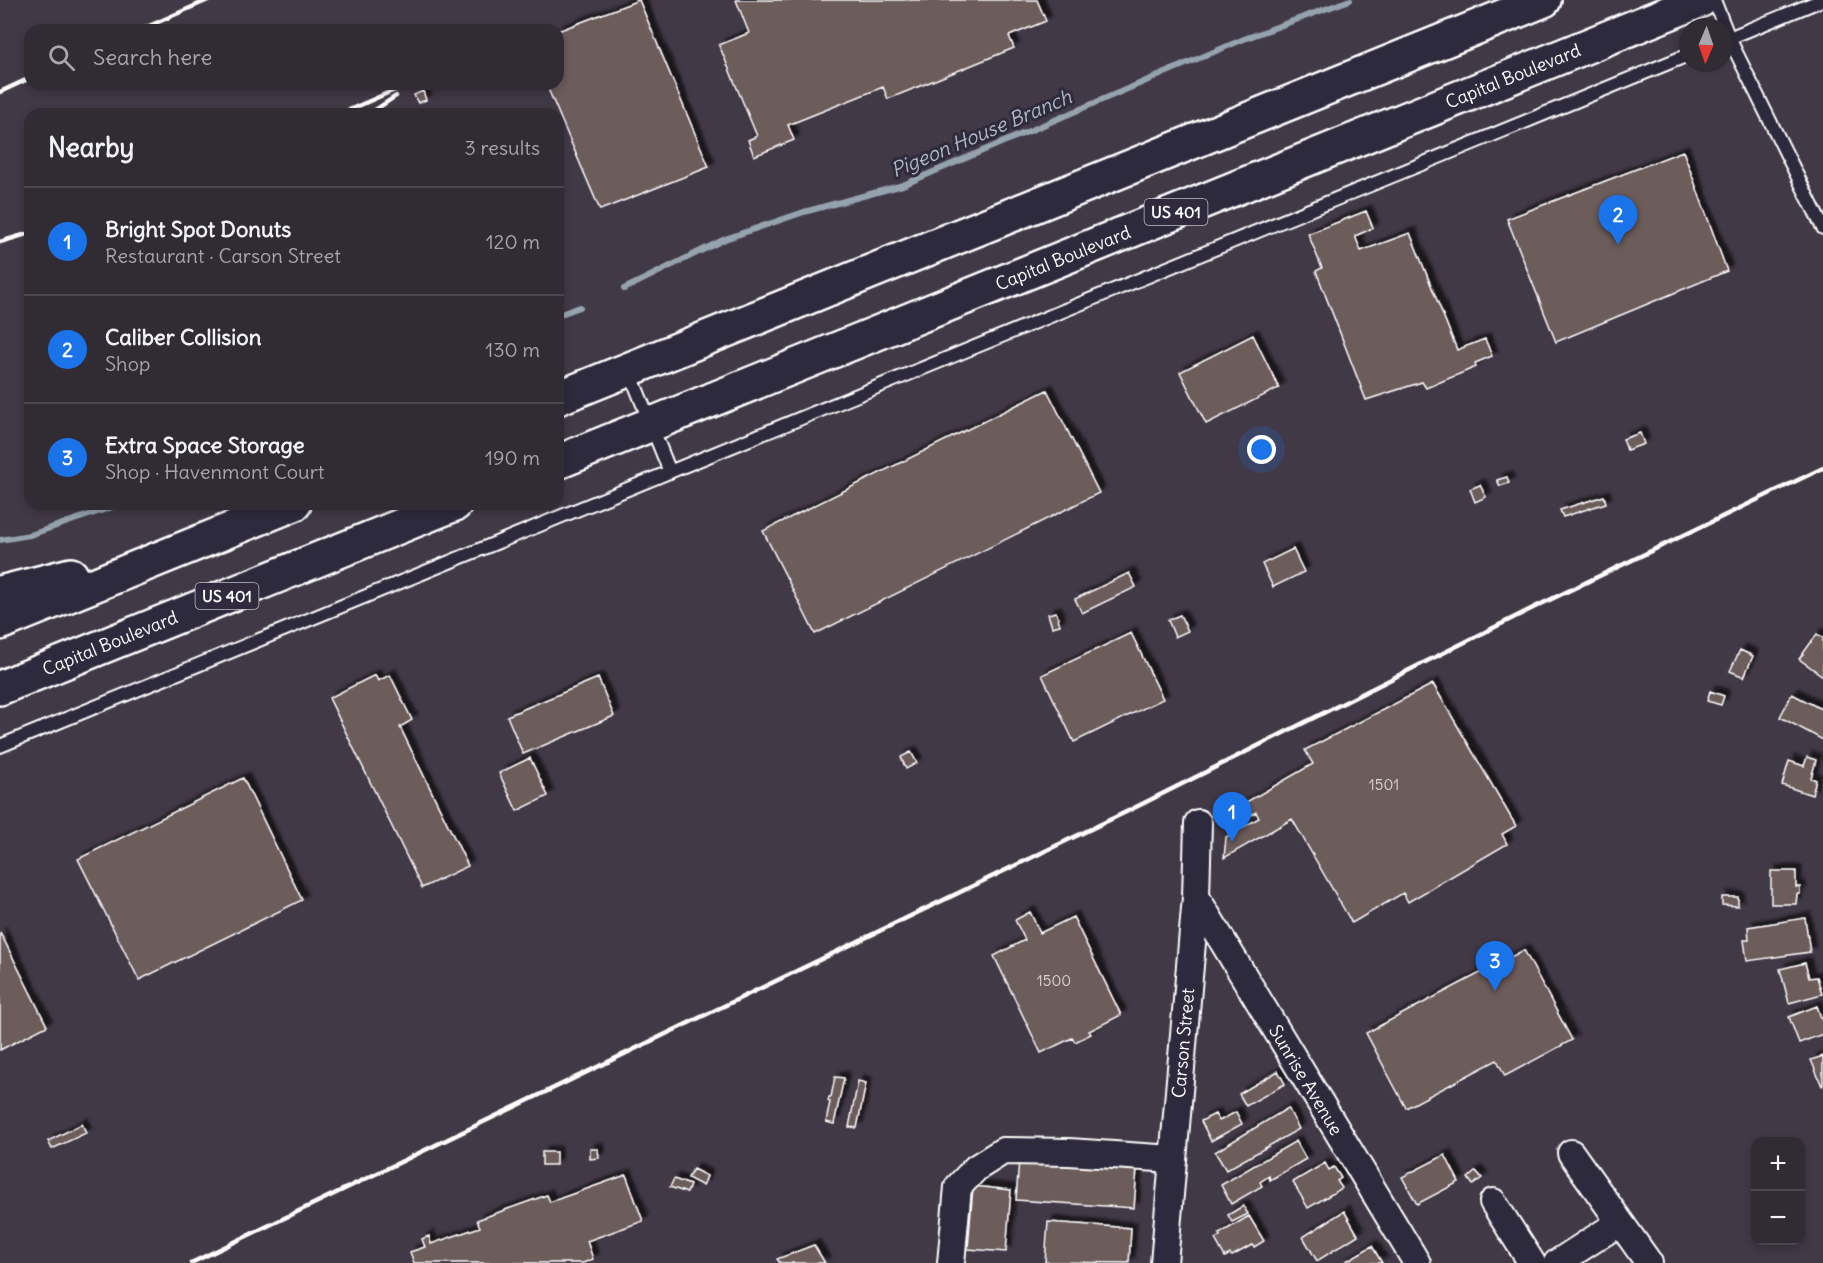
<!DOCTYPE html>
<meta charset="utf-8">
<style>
:root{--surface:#312b34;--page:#39333c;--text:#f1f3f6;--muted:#a8a7ac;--line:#4c474f;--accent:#1a73e8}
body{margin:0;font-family:Delius,sans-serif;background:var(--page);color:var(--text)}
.controls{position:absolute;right:18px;bottom:18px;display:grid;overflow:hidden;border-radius:12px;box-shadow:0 3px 9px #0003}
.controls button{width:54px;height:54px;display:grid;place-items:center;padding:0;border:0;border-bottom:2px solid var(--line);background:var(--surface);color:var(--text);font:30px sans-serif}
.compass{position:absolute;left:1679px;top:18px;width:54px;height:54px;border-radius:50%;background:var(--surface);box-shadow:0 3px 9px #0003;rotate:182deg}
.you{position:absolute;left:1262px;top:450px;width:21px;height:21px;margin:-15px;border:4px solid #fff;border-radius:50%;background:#1a73e8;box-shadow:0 0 0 9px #1a73e833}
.badge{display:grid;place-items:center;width:39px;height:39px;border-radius:50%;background:var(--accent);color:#fff;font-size:20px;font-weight:700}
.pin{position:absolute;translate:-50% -50px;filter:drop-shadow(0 2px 3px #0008)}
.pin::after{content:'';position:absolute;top:32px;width:21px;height:18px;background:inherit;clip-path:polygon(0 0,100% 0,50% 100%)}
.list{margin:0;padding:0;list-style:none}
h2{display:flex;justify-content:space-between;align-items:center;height:78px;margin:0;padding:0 24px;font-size:26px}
h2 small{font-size:20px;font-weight:400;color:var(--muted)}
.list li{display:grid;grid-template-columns:39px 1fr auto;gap:18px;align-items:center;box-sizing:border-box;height:108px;padding:0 24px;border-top:2px solid var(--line)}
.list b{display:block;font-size:22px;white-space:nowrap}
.list p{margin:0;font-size:20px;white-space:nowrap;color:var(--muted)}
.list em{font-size:20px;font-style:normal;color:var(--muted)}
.icon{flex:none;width:33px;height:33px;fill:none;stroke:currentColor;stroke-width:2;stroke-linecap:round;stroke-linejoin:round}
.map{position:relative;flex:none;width:1823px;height:1263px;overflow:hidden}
.search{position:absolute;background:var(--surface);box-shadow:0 3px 9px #0003;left:24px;top:24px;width:540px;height:66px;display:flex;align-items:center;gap:15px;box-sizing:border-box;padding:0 21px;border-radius:18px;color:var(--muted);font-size:22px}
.panel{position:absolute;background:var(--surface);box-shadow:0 3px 9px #0003;left:24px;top:108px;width:540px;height:402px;border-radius:18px}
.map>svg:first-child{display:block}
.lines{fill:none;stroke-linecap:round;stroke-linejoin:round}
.stream{stroke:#95a3af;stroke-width:6}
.building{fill:#6c5c5a;stroke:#fff;stroke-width:1.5;filter:url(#shadow)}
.service-casing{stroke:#fff;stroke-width:16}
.minor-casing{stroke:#fff;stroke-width:30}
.primary-casing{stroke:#fff;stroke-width:38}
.service{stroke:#2f2a3d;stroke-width:12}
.minor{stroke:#2f2a3d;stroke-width:26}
.primary{stroke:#2f2a3d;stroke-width:33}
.rail{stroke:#fff;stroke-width:4.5}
.labels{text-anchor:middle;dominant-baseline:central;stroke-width:6;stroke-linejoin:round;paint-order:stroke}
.number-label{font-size:15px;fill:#dad6d6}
.shield{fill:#2f2a3d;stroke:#c1bfc5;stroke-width:1.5}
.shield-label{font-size:16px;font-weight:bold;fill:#fff}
.street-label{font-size:18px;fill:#fff;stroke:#2f2a3d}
.water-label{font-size:20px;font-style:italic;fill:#afbac3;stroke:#2f2a3d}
</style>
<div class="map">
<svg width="1823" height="1263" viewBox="0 0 1823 1263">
<defs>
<filter id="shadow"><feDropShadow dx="5.5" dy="-5.5" stdDeviation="1.5" flood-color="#0009"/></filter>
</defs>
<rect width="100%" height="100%" fill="#413946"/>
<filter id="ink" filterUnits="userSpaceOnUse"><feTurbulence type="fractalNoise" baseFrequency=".0167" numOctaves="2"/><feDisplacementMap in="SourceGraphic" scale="12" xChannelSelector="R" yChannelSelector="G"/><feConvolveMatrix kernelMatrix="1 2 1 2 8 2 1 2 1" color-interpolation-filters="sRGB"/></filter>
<g filter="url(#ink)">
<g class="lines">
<!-- stream -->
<path class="stream" d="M 624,289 L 725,239 L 804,212 L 903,185 L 1244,39 L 1350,0
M 558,315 L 580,307
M 0,540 L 30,535 L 121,504"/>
</g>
<!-- building -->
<path class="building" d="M 639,0 L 709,167 L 600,210 L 546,84 L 558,84 L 558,31 Z
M 736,0 L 1037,0 L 1046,21 L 1009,36 L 1014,48 L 888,99 L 883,87 L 788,125 L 794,140 L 754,156 L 748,140 L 757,136 L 719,45 L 749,33 Z
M 423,91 L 426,100 L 418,103 L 414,95 Z
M 1683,151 L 1727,271 L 1556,342 L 1507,219 Z
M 1366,211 L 1373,228 L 1355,236 L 1361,251 L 1410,233 L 1457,350 L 1485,339 L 1492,356 L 1475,363 L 1476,367 L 1426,388 L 1422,382 L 1366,400 L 1316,271 L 1322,268 L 1308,234 Z
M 1253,335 L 1279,388 L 1206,424 L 1180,372 Z
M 1047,390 L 1099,493 L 815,634 L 763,531 Z
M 1640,433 L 1644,444 L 1627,450 L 1623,439 Z
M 1507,477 L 1509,483 L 1500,486 L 1497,480 Z
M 1480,485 L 1486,497 L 1475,502 L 1470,489 Z
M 1604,496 L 1606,503 L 1563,517 L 1560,510 Z
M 1293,549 L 1304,572 L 1273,587 L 1262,564 Z
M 1129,573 L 1136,587 L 1082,613 L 1075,599 Z
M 1056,612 L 1060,625 L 1052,627 L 1048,614 Z
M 1180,615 L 1188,631 L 1175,637 L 1168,620 Z
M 1131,633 L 1163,699 L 1074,742 L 1042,675 Z
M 1817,634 L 1823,638 L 1823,676 L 1799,659 Z
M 1740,650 L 1753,656 L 1744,677 L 1730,671 Z
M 375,675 L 378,681 L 390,675 L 412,720 L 400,727 L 468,866 L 422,888 L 329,698 Z
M 598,678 L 614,716 L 523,754 L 507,716 Z
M 1433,684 L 1516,826 L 1502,834 L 1507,844 L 1408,902 L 1403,893 L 1352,923 L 1292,819 L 1224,858 L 1226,837 L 1259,818 L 1256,812 L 1248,817 L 1241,805 L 1313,764 L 1305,750 Z
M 1710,691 L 1724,696 L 1721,705 L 1707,701 Z
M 1792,694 L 1823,710 L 1823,740 L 1780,717 Z
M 911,752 L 917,763 L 906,769 L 901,757 Z
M 1807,757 L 1816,760 L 1811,778 L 1816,780 L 1812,795 L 1782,785 L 1789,761 L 1804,766 Z
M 530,758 L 548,796 L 517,811 L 499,773 Z
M 243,778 L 302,900 L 139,980 L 78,859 Z
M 1771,871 L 1796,871 L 1796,887 L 1800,887 L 1800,894 L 1797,894 L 1796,904 L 1771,904 Z
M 1722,897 L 1738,897 L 1738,906 L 1722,905 Z
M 1030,912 L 1040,933 L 1073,917 L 1121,1015 L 1089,1031 L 1091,1034 L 1075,1042 L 1072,1038 L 1041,1053 L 994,956 L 1025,940 L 1015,920 Z
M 1805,918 L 1810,952 L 1747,961 L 1744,940 L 1749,940 L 1748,927 Z
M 0,932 L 47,1026 L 0,1050 Z
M 1524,950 L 1572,1040 L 1505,1076 L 1497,1060 L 1406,1108 L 1366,1033 Z
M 1805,963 L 1809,978 L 1817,977 L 1822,994 L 1789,1003 L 1780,969 Z
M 1817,1006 L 1821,1018 L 1823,1017 L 1823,1034 L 1799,1043 L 1789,1017 Z
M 1823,1056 L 1823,1085 L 1822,1086 L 1811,1060 Z
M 1278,1071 L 1285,1084 L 1246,1106 L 1239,1094 Z
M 835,1077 L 844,1078 L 834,1124 L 826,1122 L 830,1102 L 828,1101 L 829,1097 L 831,1097 Z
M 858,1081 L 866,1083 L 857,1128 L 849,1127 Z
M 1288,1108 L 1299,1129 L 1226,1170 L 1215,1152 Z
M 1236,1112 L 1242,1124 L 1211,1141 L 1201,1121 L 1215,1114 L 1219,1121 Z
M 82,1124 L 86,1133 L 52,1149 L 48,1141 Z
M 1296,1141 L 1306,1159 L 1270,1180 L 1269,1176 L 1260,1182 L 1262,1186 L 1231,1204 L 1221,1185 Z
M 590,1149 L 598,1149 L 599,1158 L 590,1159 Z
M 542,1152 L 556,1152 L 556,1165 L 542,1165 Z
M 1445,1155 L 1459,1182 L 1417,1204 L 1402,1177 Z
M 1019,1159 L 1137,1168 L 1134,1208 L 1016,1200 Z
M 1325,1163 L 1329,1170 L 1334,1167 L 1341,1178 L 1337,1181 L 1342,1188 L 1308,1208 L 1293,1182 Z
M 693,1169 L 707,1176 L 703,1186 L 688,1178 Z
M 1476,1171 L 1482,1178 L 1473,1185 L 1468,1178 Z
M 626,1175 L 643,1221 L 587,1241 L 593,1259 L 583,1263 L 414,1263 L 410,1252 L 425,1247 L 422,1239 L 429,1236 L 431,1244 L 480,1227 L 477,1220 L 547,1195 L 550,1202 Z
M 674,1179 L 690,1185 L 687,1193 L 670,1187 Z
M 973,1186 L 1011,1190 L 1006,1252 L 968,1249 Z
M 1243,1206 L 1248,1214 L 1232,1222 L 1228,1215 Z
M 1344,1211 L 1358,1235 L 1317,1261 L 1303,1237 Z
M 1249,1216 L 1264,1241 L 1254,1247 L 1252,1245 L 1232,1256 L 1230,1254 L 1225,1257 L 1215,1239 L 1220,1236 L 1219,1234 Z
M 1048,1222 L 1131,1228 L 1129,1263 L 1045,1262 Z
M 814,1245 L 825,1263 L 780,1263 L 777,1259 Z
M 1372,1246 L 1382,1263 L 1343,1263 Z"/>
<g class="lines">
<defs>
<path id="service" d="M 1714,0 L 1729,38 L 1823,228
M 1724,40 L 1822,0
M 629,370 L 670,472
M 0,746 L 1688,55"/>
<path id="minor" d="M 1196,897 L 1417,1263
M 1571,1153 L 1649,1263
M 1493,1202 L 1532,1263
M 951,1263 L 958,1187 L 976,1168 L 1003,1151 L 1069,1152 L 1173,1159
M 1164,1263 L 1196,897 L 1198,823
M 1557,1263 L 1619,1223"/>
<path id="primary" d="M 558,398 L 1544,0
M 558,462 L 1701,0
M 0,593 L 71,575
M 0,623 L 294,504
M 0,688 L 455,504"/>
</defs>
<!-- service casing -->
<use href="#service" class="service-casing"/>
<!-- minor casing -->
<use href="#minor" class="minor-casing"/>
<!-- primary casing -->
<use href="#primary" class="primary-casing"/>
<!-- service -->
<use href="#service" class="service"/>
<!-- minor -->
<use href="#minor" class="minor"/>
<!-- primary -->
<use href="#primary" class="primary"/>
<!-- rail -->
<path class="rail" d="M 140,30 L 208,0
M 0,92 L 30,78
M 340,114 L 408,84
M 369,114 L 396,96
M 0,242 L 30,233
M 191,1263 L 1126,812 L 1535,607 L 1823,468"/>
</g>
</g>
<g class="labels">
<!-- number labels -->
<g class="number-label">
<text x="1384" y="784">1501</text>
<text x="1054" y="980">1500</text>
</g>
<!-- shield labels -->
<g class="shield">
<rect x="1144.5" y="199" width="63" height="26" rx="4.5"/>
<rect x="195.5" y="583" width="63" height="26" rx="4.5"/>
</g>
<g class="shield-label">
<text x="1176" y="212">US 401</text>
<text x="227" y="596">US 401</text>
</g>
<!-- street labels -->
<g class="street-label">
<text transform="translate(1513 76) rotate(-22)">Capital Boulevard</text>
<text transform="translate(1063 258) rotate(-22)">Capital Boulevard</text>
<text transform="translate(110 643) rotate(-22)">Capital Boulevard</text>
<text transform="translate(1183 1043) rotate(-85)">Carson Street</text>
<text transform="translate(1306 1080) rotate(59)">Sunrise Avenue</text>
</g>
<!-- water labels -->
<g class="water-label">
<text transform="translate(981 133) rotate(-23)">Pigeon House Branch</text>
</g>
</g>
</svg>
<div class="controls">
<button>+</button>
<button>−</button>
</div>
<svg class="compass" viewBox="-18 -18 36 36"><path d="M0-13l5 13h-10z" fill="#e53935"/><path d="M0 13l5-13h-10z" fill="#a8a7ac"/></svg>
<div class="you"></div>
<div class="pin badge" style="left:1232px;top:842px">1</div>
<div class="pin badge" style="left:1618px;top:245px">2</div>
<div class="pin badge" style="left:1495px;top:991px">3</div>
<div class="search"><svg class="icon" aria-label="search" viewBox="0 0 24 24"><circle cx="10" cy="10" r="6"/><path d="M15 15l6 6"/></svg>Search here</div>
<section class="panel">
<h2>Nearby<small>3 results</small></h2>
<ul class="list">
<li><span class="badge">1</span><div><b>Bright Spot Donuts</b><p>Restaurant · Carson Street</p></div><em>120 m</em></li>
<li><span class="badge">2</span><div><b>Caliber Collision</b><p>Shop</p></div><em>130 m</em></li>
<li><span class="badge">3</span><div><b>Extra Space Storage</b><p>Shop · Havenmont Court</p></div><em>190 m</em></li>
</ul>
</section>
</div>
